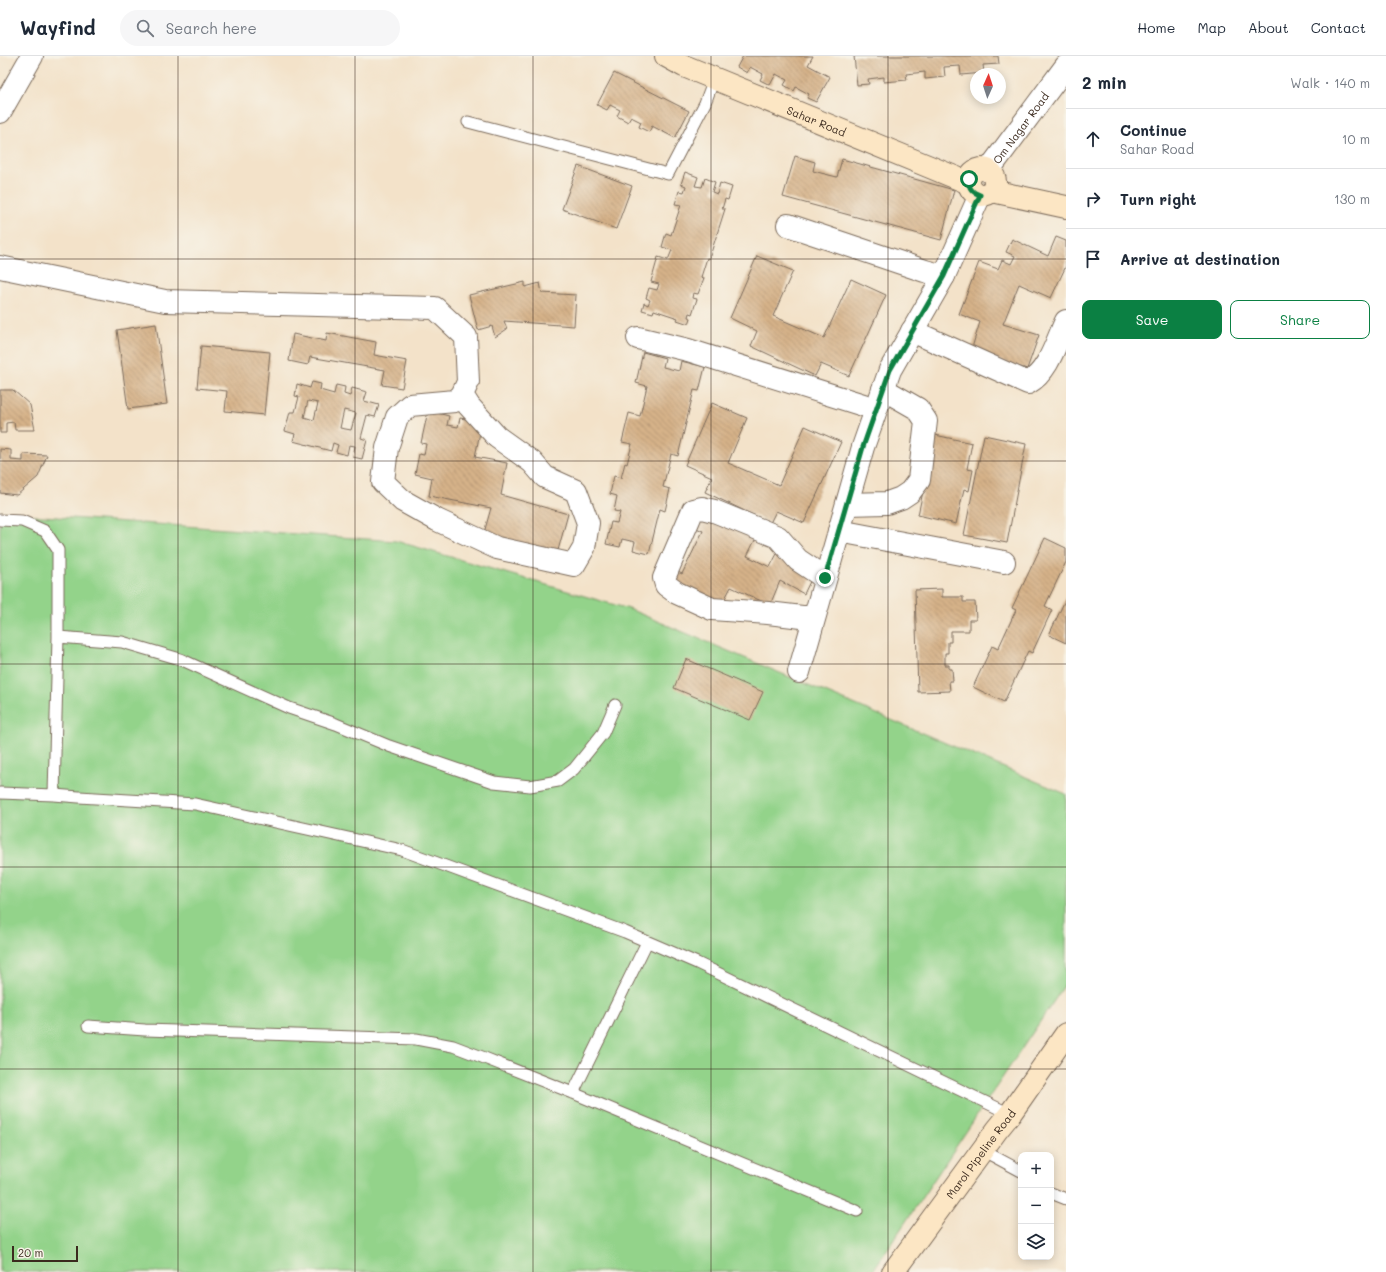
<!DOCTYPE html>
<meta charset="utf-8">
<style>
:root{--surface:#fff;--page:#f6f6f7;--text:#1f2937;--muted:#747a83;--line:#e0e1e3;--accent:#0b8043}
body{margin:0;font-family:Mali,sans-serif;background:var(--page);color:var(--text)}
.controls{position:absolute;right:12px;bottom:12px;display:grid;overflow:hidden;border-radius:8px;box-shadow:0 2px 10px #0003}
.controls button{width:36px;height:36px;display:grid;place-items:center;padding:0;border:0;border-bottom:1px solid var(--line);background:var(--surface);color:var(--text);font:20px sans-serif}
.compass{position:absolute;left:970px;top:12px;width:36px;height:36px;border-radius:50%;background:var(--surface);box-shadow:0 2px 10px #0003;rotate:3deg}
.scale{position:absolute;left:12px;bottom:10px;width:66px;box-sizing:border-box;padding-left:4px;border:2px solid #3b2a1e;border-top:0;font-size:11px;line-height:14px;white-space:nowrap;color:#3b2a1e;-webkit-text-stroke:3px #f7f3e8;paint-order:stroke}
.stop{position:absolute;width:12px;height:12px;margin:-9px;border:3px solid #0b8043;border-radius:50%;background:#fff}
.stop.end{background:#0b8043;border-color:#fff;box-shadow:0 1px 4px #0008}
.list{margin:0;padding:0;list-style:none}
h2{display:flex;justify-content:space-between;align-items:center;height:52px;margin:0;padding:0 16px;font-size:17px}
h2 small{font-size:13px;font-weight:400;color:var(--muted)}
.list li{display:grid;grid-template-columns:26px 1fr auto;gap:12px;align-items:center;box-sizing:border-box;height:60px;padding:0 16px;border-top:1px solid var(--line)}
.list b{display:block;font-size:15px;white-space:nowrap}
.list p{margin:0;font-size:13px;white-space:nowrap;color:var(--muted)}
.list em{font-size:13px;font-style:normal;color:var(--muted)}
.actions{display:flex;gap:8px;padding:12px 16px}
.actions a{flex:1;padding:9px 0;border:1px solid var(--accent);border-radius:8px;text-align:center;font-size:14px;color:var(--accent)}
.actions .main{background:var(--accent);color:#fff}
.icon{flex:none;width:22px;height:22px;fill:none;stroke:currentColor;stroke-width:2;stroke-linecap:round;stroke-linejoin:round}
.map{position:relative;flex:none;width:1066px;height:1216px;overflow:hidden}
header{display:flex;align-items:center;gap:24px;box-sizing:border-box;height:56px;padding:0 20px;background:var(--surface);border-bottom:1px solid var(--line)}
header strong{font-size:19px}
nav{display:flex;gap:22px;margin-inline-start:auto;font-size:14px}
.search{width:280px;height:36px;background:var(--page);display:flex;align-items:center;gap:10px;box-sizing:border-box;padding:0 14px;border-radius:22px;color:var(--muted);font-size:15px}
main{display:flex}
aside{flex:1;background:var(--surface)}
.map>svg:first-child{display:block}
.green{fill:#93d38a;stroke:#677e54}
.building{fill:url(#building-back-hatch);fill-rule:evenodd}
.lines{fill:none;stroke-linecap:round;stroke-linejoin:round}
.lane-casing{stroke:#7b6a5a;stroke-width:13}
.street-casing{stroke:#7b6a5a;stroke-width:24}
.secondary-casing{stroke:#7b6a5a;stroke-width:24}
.lane{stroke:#fff;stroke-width:11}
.street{stroke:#fff;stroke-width:22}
.secondary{stroke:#fce6c4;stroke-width:22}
.route{stroke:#0b8043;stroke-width:5}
.grid{fill:none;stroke:#3b2a1e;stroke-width:1;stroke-opacity:0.55}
.labels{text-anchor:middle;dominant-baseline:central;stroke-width:4;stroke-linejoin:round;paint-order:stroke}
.street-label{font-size:11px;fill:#3b2a1e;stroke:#f7f3e8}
</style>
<header>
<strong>Wayfind</strong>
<div class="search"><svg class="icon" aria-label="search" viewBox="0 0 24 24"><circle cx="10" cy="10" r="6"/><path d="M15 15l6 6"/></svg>Search here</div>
<nav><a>Home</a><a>Map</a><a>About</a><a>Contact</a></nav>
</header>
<main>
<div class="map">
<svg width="1066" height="1216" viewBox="0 0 1066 1216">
<defs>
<pattern id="building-back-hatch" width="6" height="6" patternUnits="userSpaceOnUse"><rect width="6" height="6" fill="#d6b289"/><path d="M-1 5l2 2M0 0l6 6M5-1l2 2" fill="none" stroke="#af916f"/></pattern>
</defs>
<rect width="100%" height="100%" fill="#f7f3e8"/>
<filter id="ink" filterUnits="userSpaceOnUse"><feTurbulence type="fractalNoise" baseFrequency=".025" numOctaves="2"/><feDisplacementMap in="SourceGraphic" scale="8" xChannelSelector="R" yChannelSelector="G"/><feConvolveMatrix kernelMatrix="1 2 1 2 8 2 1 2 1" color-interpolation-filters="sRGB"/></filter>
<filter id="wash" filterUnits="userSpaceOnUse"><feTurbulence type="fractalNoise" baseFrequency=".012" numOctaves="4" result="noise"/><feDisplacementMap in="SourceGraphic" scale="16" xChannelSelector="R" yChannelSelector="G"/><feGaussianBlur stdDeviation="0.9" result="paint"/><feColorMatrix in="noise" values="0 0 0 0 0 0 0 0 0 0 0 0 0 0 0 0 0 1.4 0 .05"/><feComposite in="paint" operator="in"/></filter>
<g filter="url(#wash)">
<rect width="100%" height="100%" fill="#f3e2c9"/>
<!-- green -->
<path class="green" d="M 0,457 L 396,485 L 629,553 L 1066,738 L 1066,927 L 872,1216 L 0,1216 Z"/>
<g id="blocks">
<!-- building -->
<path class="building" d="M 743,0 L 813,0 L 808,9 L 830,21 L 816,46 L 807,42 L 809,38 L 796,31 L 794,35 L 784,29 L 787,24 L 776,18 L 770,29 L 760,24 L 763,18 L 750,11 L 747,17 L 737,11 Z
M 854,0 L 998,0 L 999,8 L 983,9 L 984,17 L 961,19 L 960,10 L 944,11 L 945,21 L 925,23 L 925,16 L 906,18 L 907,24 L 884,26 L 884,21 L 868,23 L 869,28 L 857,29 Z
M 614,17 L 689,55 L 675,82 L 652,70 L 649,76 L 639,71 L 641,66 L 631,61 L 628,66 L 617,60 L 620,54 L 610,49 L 607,54 L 597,49 Z
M 795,100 L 815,106 L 813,115 L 837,121 L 842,103 L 954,134 L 941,184 L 783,141 Z
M 578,110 L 632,130 L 616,173 L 562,153 Z
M 685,116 L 698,121 L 695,130 L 702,131 L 705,122 L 715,126 L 712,136 L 717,138 L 720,127 L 732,131 L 728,144 L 725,143 L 722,153 L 725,153 L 709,203 L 707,202 L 701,221 L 704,222 L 698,238 L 693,237 L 692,242 L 697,243 L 692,258 L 689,257 L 688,261 L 691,262 L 689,268 L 677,264 L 678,262 L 654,254 L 653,257 L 642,254 L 644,247 L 648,249 L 650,244 L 646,242 L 649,232 L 657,234 L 659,228 L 651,226 L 658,201 L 668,204 L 672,194 L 662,191 L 666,177 L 671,179 L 681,149 L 675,148 L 679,135 L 684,136 L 686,130 L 681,128 Z
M 1056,181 L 1066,185 L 1066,210 L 1051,242 L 1019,228 L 1003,268 L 1039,279 L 1027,313 L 971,295 L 980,266 L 959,258 L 979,206 L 998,213 L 1002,204 L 1011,208 L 1015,200 L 1006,196 L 1012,183 L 1048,200 Z
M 757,200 L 793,215 L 773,260 L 824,282 L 851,223 L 886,239 L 849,320 L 821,308 L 815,320 L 751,290 L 757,275 L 730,262 Z
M 525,226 L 525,231 L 540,227 L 542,237 L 576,239 L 574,270 L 504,265 L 507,273 L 495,281 L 492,270 L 478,274 L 469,239 Z
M 156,268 L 167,348 L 128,353 L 117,274 Z
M 327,277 L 376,286 L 374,299 L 407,305 L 402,332 L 382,329 L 385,314 L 310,301 L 308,309 L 289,305 L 293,278 L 326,285 Z
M 201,290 L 270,296 L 264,359 L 225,355 L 227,335 L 197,332 Z
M 643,296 L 665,302 L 663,311 L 679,315 L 681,305 L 705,311 L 699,335 L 694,334 L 678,400 L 671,398 L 663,431 L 670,433 L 665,455 L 660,453 L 649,498 L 633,494 L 635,486 L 622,483 L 620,491 L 606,488 L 611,466 L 617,467 L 620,456 L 614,455 L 617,440 L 610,438 L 614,420 L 621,422 L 625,407 L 627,408 L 632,388 L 622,386 L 629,357 L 640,360 L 647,330 L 636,327 Z
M 312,326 L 321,328 L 320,334 L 334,338 L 336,329 L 345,331 L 344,338 L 350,340 L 352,332 L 367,336 L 364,345 L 379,349 L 375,361 L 367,359 L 361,382 L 367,384 L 362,403 L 353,401 L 355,390 L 349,389 L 347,399 L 336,396 L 338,389 L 333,387 L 331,395 L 293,385 L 295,378 L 285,375 L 290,356 L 295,356 L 299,341 L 295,340 L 297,328 L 310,332 ZM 308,345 L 318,347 L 314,364 L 304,361 ZM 344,354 L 356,357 L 351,374 L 340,372 Z
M 0,334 L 13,334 L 30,349 L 35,374 L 15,374 L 14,366 L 6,367 L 6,377 L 0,377 Z
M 712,347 L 747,362 L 728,407 L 779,429 L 805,370 L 841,386 L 804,467 L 776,455 L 770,467 L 705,436 L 712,421 L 685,409 Z
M 428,355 L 449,360 L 447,369 L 458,371 L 460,362 L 482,366 L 475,401 L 507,407 L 501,439 L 568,458 L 557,498 L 484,477 L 491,452 L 429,440 L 432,422 L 415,418 L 419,398 L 424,399 L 426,388 L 421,387 Z
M 935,379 L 972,387 L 967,413 L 973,414 L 969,435 L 964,433 L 956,468 L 918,459 Z
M 984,379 L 1026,388 L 1007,487 L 964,479 Z
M 0,393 L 11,394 L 11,404 L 23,405 L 23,398 L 47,399 L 38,421 L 17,439 L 0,437 Z
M 699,455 L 756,482 L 747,500 L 770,511 L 778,496 L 814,517 L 804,538 L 780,525 L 770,549 L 731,531 L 720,552 L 669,527 L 674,514 L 682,518 L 703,475 L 692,470 Z
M 1045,482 L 1066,492 L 1066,506 L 1045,550 L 1052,554 L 1032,597 L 1028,595 L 1004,646 L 973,631 L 992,590 L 998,593 L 1016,554 L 1012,552 Z
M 942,533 L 942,541 L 963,541 L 963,546 L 975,546 L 976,564 L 969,564 L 969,575 L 951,575 L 951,586 L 948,586 L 948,597 L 945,597 L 945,609 L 949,609 L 949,613 L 952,613 L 953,625 L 949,625 L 950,635 L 918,636 L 915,534 Z
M 1066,542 L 1066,587 L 1049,579 Z
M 686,603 L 763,636 L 750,664 L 674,632 Z"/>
</g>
</g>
<g filter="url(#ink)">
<use href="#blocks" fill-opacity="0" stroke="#7b6a5a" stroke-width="1"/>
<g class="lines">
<defs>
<path id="lane" d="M 468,66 L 668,118 L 705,47 L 714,23
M 0,464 L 22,465 L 45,475 L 58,494 L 58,581 L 54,739
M 58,581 L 122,586 L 180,603 L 289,652 L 336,668 L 389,690 L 494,726 L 530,730 L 558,725 L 574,713 L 603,677 L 615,649
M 0,737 L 54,739 L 79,741 L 195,748 L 402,794 L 625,876 L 697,907 L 1010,1058
M 88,970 L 145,974 L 416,983 L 453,990 L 482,1001 L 573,1037 L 857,1155
M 573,1037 L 647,886
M 982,1094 L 1021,1115
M 1051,1137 L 1066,1143"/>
<g id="street">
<path d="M 0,56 L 32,0"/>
<path id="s1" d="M 988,115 L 1066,10"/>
<path d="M 788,169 L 925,215 L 944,220"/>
<path d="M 0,211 L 165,245 L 435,252 L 466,281 L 468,326 L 462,339 L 455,345 L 410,349 L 397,361 L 387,392 L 383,426 L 403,445 L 437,464 L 497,492 L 574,509 L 584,492 L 588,467 L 576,435 L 545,421 L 532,406 L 497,381 L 469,350 L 462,339"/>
<path d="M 912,275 L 1028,327 C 1049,315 1056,286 1066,265"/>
<path d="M 638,282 L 688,294 L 876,353"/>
<path d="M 847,448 L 887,447 L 901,442 L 910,436 L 919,424 L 926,365 L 918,353 L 883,333"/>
<path d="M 839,475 L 1004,506"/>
<path d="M 814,561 L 802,561 L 768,557 L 712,553 L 677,537 L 666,529 L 664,522 L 693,454 L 702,452 L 714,455 L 778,481 L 798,504 L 825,522"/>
<path d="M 799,616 L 863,391 L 890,314 L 944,220 L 980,139"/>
</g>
<g id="secondary">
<path id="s2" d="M 666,0 L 684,10 L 969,127"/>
<circle cx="982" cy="126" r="13"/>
<path d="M 992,135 L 1066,151"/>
<path id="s3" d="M 893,1216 L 997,1074 L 1010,1058 L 1066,978"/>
</g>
</defs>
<!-- lane casing -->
<use href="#lane" class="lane-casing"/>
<!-- street casing -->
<use href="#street" class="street-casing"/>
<!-- secondary casing -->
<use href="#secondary" class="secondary-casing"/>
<!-- lane -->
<use href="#lane" class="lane"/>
<!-- street -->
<use href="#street" class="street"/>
<!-- secondary -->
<use href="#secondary" class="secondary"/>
</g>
</g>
<g class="lines" filter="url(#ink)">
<!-- route -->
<path class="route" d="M 825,522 L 863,391 L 890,314 L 944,220 L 980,139 C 971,136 968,131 969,123"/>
</g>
<!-- grid -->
<path class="grid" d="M 178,0 L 178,1216M 355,0 L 355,1216M 533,0 L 533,1216M 711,0 L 711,1216M 888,0 L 888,1216M 0,203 L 1066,203M 0,405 L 1066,405M 0,608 L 1066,608M 0,811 L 1066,811M 0,1013 L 1066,1013"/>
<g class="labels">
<!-- street labels -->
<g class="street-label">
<text stroke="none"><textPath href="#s2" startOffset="164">Sahar Road</textPath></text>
<text stroke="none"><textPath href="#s1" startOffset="54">Om Nagar Road</textPath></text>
<text stroke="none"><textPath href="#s3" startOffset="147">Marol Pipeline Road</textPath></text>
</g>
</g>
</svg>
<div class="controls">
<button>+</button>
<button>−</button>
<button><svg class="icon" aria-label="layers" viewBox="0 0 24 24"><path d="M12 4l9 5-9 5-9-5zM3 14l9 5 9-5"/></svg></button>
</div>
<svg class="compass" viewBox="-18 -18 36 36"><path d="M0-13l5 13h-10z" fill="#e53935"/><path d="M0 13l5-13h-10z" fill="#747a83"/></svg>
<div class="scale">20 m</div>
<div class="stop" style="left:969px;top:123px"></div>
<div class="stop end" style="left:825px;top:522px"></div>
</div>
<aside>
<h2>2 min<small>Walk · 140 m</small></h2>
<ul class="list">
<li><svg class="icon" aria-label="ahead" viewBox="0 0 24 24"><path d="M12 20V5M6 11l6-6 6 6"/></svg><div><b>Continue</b><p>Sahar Road</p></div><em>10 m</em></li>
<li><svg class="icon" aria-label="right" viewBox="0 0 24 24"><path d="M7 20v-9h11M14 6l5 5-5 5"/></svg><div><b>Turn right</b></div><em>130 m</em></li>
<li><svg class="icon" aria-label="arrive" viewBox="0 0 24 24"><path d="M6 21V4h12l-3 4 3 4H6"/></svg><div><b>Arrive at destination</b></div></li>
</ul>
<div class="actions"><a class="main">Save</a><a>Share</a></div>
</aside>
</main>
